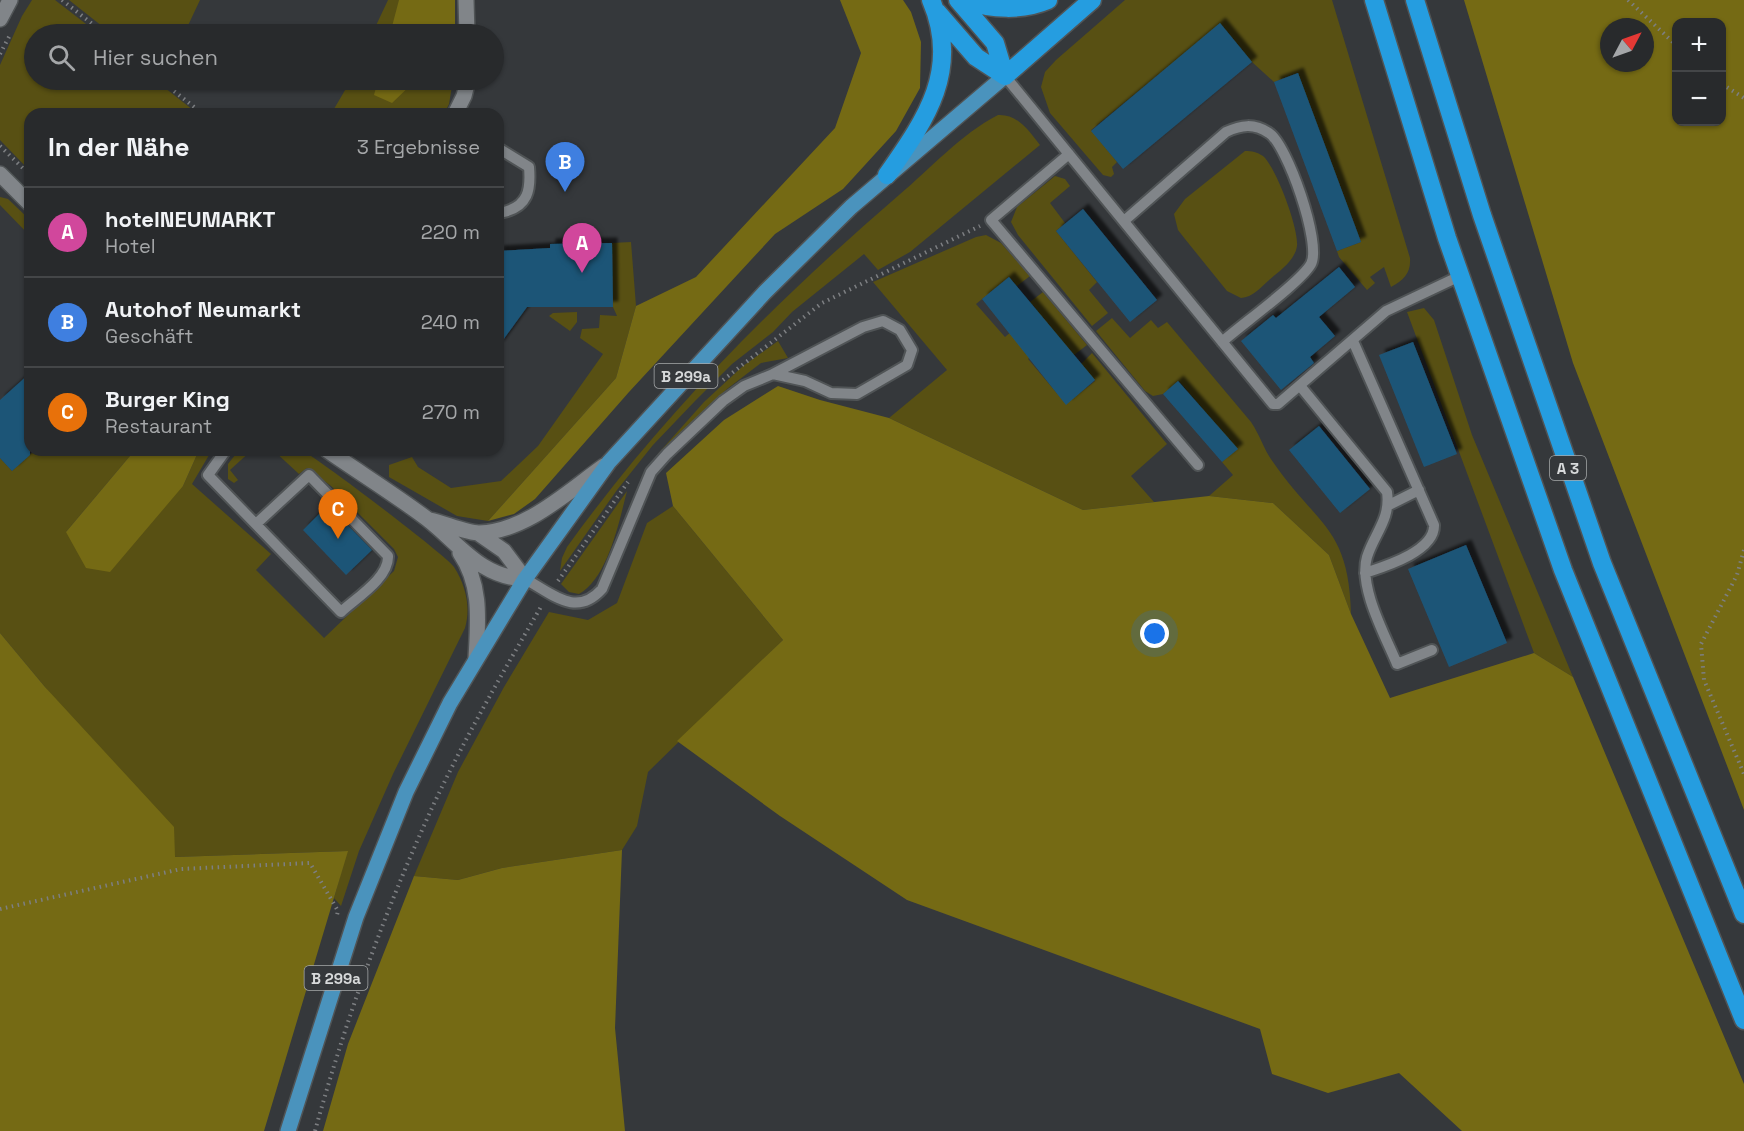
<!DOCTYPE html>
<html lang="de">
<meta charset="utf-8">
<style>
:root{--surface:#282a2c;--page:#343638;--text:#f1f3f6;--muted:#a5a7a9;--line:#444648;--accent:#cbba39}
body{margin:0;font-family:"Space Grotesk",sans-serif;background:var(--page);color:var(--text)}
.controls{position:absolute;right:18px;top:18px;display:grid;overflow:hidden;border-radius:12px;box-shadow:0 2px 4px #0004}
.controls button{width:54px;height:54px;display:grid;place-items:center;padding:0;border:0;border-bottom:2px solid var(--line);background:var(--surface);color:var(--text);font:30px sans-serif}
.compass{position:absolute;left:1600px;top:18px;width:54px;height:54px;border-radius:50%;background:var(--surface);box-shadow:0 2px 4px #0004;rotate:49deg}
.you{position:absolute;left:1155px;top:634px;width:21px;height:21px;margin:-15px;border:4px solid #fff;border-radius:50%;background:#1a73e8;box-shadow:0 0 0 9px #1a73e833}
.badge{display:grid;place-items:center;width:39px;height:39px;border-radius:50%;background:var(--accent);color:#fff;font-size:20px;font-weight:700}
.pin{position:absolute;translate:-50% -50px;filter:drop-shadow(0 2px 3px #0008)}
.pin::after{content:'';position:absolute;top:32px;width:21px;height:18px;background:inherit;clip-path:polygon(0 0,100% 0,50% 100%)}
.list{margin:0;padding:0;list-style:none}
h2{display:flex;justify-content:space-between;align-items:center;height:78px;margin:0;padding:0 24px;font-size:26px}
h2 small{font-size:20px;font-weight:400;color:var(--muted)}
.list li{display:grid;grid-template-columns:39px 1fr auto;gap:18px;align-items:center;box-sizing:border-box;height:90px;padding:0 24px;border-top:2px solid var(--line)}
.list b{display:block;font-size:22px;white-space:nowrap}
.list p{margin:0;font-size:20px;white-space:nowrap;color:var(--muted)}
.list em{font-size:20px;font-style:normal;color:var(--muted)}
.icon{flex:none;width:33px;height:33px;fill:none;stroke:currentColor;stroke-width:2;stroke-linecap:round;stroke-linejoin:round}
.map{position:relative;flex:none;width:1744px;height:1131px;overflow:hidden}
.search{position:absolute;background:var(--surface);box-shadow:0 2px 4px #0004;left:24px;top:24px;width:480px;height:66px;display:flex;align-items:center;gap:15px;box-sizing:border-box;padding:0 21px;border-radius:33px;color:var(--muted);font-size:22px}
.panel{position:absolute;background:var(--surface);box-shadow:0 2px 4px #0004;left:24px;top:108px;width:480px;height:348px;border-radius:18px}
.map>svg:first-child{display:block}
.green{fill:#585013}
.forest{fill:#756a14;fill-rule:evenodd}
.building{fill:#1d5577;filter:url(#shadow)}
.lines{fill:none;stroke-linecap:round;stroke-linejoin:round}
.service-casing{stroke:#505456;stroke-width:14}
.minor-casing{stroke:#505456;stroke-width:18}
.tertiary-casing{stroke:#505456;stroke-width:18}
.primary-casing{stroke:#505456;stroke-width:18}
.motorway-casing{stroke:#505456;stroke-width:21}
.path{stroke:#7d7f82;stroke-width:4;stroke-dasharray:1.5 4.5;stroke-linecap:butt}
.service{stroke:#818589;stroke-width:10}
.minor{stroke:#818589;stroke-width:15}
.tertiary{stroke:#818589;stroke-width:15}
.primary{stroke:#4a93bd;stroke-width:15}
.motorway{stroke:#259de0;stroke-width:18}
.labels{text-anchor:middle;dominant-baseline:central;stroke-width:5;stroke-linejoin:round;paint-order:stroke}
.shield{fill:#35383b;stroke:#a6a9aa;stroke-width:1.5}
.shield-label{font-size:15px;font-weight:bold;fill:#d7d9da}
</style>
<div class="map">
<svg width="1744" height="1131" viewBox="0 0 1744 1131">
<defs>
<filter id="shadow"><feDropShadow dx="5.5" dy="-5.5" stdDeviation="1.5" flood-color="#0009"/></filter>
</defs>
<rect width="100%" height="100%" fill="#35383b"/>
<!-- green -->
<path class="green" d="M 32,0 L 55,0 L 99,34 L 34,34 L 34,80 L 155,80 L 198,114 L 30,114 L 30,171 L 0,140 L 0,65 L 22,16 Z
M 69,0 L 200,0 L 184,34 L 112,34 Z
M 388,0 L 455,0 L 455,34 L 372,34 Z
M 1125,0 L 1332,0 L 1410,258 C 1411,273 1404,280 1391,287 L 1384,267 L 1370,277 L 1375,283 L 1367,290 L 1339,257 L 1337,251 L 1361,242 L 1298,73 L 1274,82 L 1252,62 L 1221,24 L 1091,130 L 1117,162 L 1112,167 L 1114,174 L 1111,177 L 1103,175 L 1050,113 L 1041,87 L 1045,72 L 1056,60 Z
M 351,80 L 453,80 L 449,104 L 444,114 L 331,114 Z
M 998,115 C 1018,114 1029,131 1040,145 L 910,252 L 878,270 L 864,254 L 792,312 L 773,332 L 732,364 L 696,400 L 653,445 L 617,490 L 560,571 L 562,558 L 567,547 C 662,415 776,301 899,195 C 930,169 961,134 998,115 Z
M 1245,151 C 1252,151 1257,152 1263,156 C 1276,167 1299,229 1297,246 C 1295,261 1278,272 1268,281 C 1260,288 1253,297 1241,298 L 1227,291 L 1185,239 L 1178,230 L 1174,214 L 1185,199 Z
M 1055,176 L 1065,179 L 1070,186 L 1050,203 L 1065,223 L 1056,231 L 1097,282 L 1089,290 L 1108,313 L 1092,326 L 1018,235 L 1011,222 L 1017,207 Z
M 0,197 L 8,199 L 30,220 L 30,236 L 0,205 Z
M 986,235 L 1001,243 L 1030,276 L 1017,286 L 1009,277 L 976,304 L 1005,337 L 1037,310 L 1030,302 L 1043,292 L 1087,345 L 1074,355 L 1056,334 L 1028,359 L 1066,404 L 1095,381 L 1081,364 L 1092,353 L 1167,444 L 1131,476 L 1154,502 L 1083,510 L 889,418 L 947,370 L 873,282 L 976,237 Z
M 631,242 L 636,306 L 616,378 L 488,521 L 457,516 L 389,477 L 389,465 L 412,457 L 418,467 L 451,488 L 501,481 L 538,446 L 603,354 L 580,338 L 582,329 L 599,328 L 600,315 L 617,316 L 613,307 L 612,243 Z
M 1424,308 L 1434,320 L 1472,435 L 1573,677 L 1534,653 L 1407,312 Z
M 577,312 L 577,322 L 570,331 L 549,316 L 553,313 Z
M 1112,318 L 1130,338 L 1151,320 L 1158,328 L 1167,322 L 1251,422 C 1260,435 1264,450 1273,462 C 1316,525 1349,526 1351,614 L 1329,555 L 1273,503 L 1209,496 L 1233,475 L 1222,462 L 1237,449 L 1179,381 L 1163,394 L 1153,396 L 1145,391 L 1096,331 Z
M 778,341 L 788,358 L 761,363 L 727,389 L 656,456 L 704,402 L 743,366 Z
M 35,450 L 135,450 L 66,532 L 183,486 L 199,450 L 212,450 L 192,484 L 271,554 L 256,570 L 324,638 L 394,571 L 398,557 L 394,549 L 331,486 L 307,468 L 299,474 L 273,450 C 281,450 292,448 301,450 C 310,452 447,556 454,567 C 466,586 471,607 465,628 L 393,774 L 359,851 L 341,906 L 334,898 L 347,851 L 174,857 L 45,687 L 0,633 L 0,458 L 12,471 Z
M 239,450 L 252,450 L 230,470 L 238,480 L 234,483 L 228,479 L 228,464 Z
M 627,491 C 619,522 608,578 579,594 L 569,592 L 561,584 Z
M 673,506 L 783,640 L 648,772 L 637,826 L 622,850 L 502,868 L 458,880 L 414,876 L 458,772 L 504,687 L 549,612 L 588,620 L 617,603 L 647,523 Z"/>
<!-- forest -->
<path class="forest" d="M 399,0 L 455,0 L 455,34 L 390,34 Z
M 840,0 L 903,0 L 911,12 L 921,42 L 920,88 L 896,131 L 843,189 L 775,234 L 629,392 L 535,499 L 514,514 L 488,521 L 616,378 L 636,306 L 696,277 L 835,128 L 861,53 Z
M 1464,0 L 1744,0 L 1744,810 L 1573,363 ZM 1722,22 L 1722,122 L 1676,122 L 1676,22 ZM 1609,27 L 1645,27 L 1645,63 L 1609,63 Z
M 378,80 L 416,80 L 392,103 L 374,95 Z
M 778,386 L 820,400 L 889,418 L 1083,510 L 1209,496 L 1273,503 L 1329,555 L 1351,614 L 1390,698 L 1534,653 L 1573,677 L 1744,1084 L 1744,1131 L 1462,1131 L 1399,1073 L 1328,1093 L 1272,1074 L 1260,1029 L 907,900 L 780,816 L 677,741 L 783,640 L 673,506 L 666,473 L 724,420 Z
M 135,450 L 199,450 L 183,486 L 110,572 L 86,568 L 66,532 Z
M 0,633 L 45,687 L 174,827 L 175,857 L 348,851 L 264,1131 L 0,1131 Z
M 622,850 L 615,1028 L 625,1131 L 323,1131 L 348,1044 L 414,876 L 458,880 L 502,868 Z"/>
<!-- building -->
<path class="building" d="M 1220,23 L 1252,62 L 1123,169 L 1091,131 Z
M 1298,73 L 1361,242 L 1337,251 L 1274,82 Z
M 1083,209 L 1157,300 L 1130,322 L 1056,231 Z
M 612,243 L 613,307 L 527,307 L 498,347 L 498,251 L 550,248 L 550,244 Z
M 1339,267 L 1355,287 L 1319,317 L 1335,336 L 1310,357 L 1314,363 L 1281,390 L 1241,341 L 1273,315 L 1276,318 Z
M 1009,277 L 1095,380 L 1066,405 L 982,299 Z
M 1413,342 L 1457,454 L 1424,467 L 1379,355 Z
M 30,373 L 30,455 L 12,471 L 0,458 L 0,400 Z
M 1178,381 L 1238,449 L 1222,462 L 1163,394 Z
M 1319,426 L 1370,489 L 1340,513 L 1289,450 Z
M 328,505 L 372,550 L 346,575 L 303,530 Z
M 1466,545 L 1507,643 L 1449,667 L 1408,569 Z"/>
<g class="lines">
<defs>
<path id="service" d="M 1005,76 L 1273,404 L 1278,404 L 1386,311 L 1460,276
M 498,148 L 529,167 C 531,190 528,206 504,212
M 1069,154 L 991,220 L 1198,465
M 1124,221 L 1226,132 C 1241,125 1254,123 1269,133 C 1287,144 1322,244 1311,264 C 1301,282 1241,325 1222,342
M 1353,341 L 1434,525 C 1435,551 1386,566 1365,573
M 1301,387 L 1387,492 C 1391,519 1374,534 1367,557 C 1358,587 1386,637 1397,664 L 1432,650
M 226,450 L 208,475 L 341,612 C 356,598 389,578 388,556 L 309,475 L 256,524
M 1389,505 L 1419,490
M 525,579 C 553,594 576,618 602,589 L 651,472 L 667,454 L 723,401 L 744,386 L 773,374 L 805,381 L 831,393 L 857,394 L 907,365 L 912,350 L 900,330 L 883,321 L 863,327 L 773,374"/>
<path id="minor" d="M 466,0 L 467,34
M 0,19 L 10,0
M 455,114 L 464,96 L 468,80"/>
<path id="tertiary" d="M 0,174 L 30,204
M 327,450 C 360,473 394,494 426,518 C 459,543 479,577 525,579
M 430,520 C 444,523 467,533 479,533 C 527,531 567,492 604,466
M 478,533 L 504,551 L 525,579
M 460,553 C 482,585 478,621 476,658"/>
<path id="primary" d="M 288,1131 L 356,917 L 406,792 L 450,703 L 525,579 L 609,462 L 765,292 L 851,207 L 1005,76"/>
<path id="motorway" d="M 958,0 L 995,43 L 1005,76
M 966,0 C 992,10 1022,11 1048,0
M 1374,0 L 1447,238 L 1563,570 L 1744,1020
M 1415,0 L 1482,215 L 1602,563 L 1744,914
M 937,12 L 976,57 L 1005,76
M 1005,76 L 1092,0
M 887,175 C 926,119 961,70 931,0"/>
</defs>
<!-- service casing -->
<use href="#service" class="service-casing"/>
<!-- minor casing -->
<use href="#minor" class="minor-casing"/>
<!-- tertiary casing -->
<use href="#tertiary" class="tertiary-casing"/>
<!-- primary casing -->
<use href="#primary" class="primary-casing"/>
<!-- motorway casing -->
<use href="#motorway" class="motorway-casing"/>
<!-- path -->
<path class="path" d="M 62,0 L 105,34
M 1628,0 L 1676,45
M 0,54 L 11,33
M 160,80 L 203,114
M 1722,84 L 1744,98
M 415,114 L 440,113
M 0,146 L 30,175
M 723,380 L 822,303 L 980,226
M 1744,550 L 1737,575 L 1701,644 L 1704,680 L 1744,774
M 558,581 L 628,482
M 0,909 L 181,869 L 310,863 L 338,911 L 337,915
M 315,1131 C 345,1022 384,913 431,810 C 464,739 503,672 542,605"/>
<!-- service -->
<use href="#service" class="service"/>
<!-- minor -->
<use href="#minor" class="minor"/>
<!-- tertiary -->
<use href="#tertiary" class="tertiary"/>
<!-- primary -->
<use href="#primary" class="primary"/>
<!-- motorway -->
<use href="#motorway" class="motorway"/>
</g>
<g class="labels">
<!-- shield labels -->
<g class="shield">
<rect x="654.5" y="364" width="63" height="24" rx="4.5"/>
<rect x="1550" y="456" width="36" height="24" rx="4.5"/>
<rect x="304.5" y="966" width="63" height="24" rx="4.5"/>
</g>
<g class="shield-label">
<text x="686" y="376">B 299a</text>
<text x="1568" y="468">A 3</text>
<text x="336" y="978">B 299a</text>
</g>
</g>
</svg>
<div class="controls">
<button>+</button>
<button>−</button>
</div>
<svg class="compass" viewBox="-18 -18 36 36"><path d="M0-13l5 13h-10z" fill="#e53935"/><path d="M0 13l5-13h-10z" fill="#a5a7a9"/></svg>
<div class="you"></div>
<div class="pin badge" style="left:582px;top:273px;background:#d1479c">A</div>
<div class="pin badge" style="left:565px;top:192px;background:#3f7fe0">B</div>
<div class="pin badge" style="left:338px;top:539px;background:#e8710a">C</div>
<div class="search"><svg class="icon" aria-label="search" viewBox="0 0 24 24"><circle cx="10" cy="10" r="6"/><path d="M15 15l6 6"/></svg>Hier suchen</div>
<section class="panel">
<h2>In der Nähe<small>3 Ergebnisse</small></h2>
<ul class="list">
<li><span class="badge" style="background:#d1479c">A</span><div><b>hotelNEUMARKT</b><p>Hotel</p></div><em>220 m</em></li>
<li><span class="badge" style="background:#3f7fe0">B</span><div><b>Autohof Neumarkt</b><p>Geschäft</p></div><em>240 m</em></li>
<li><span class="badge" style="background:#e8710a">C</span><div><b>Burger King</b><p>Restaurant</p></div><em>270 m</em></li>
</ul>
</section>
</div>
